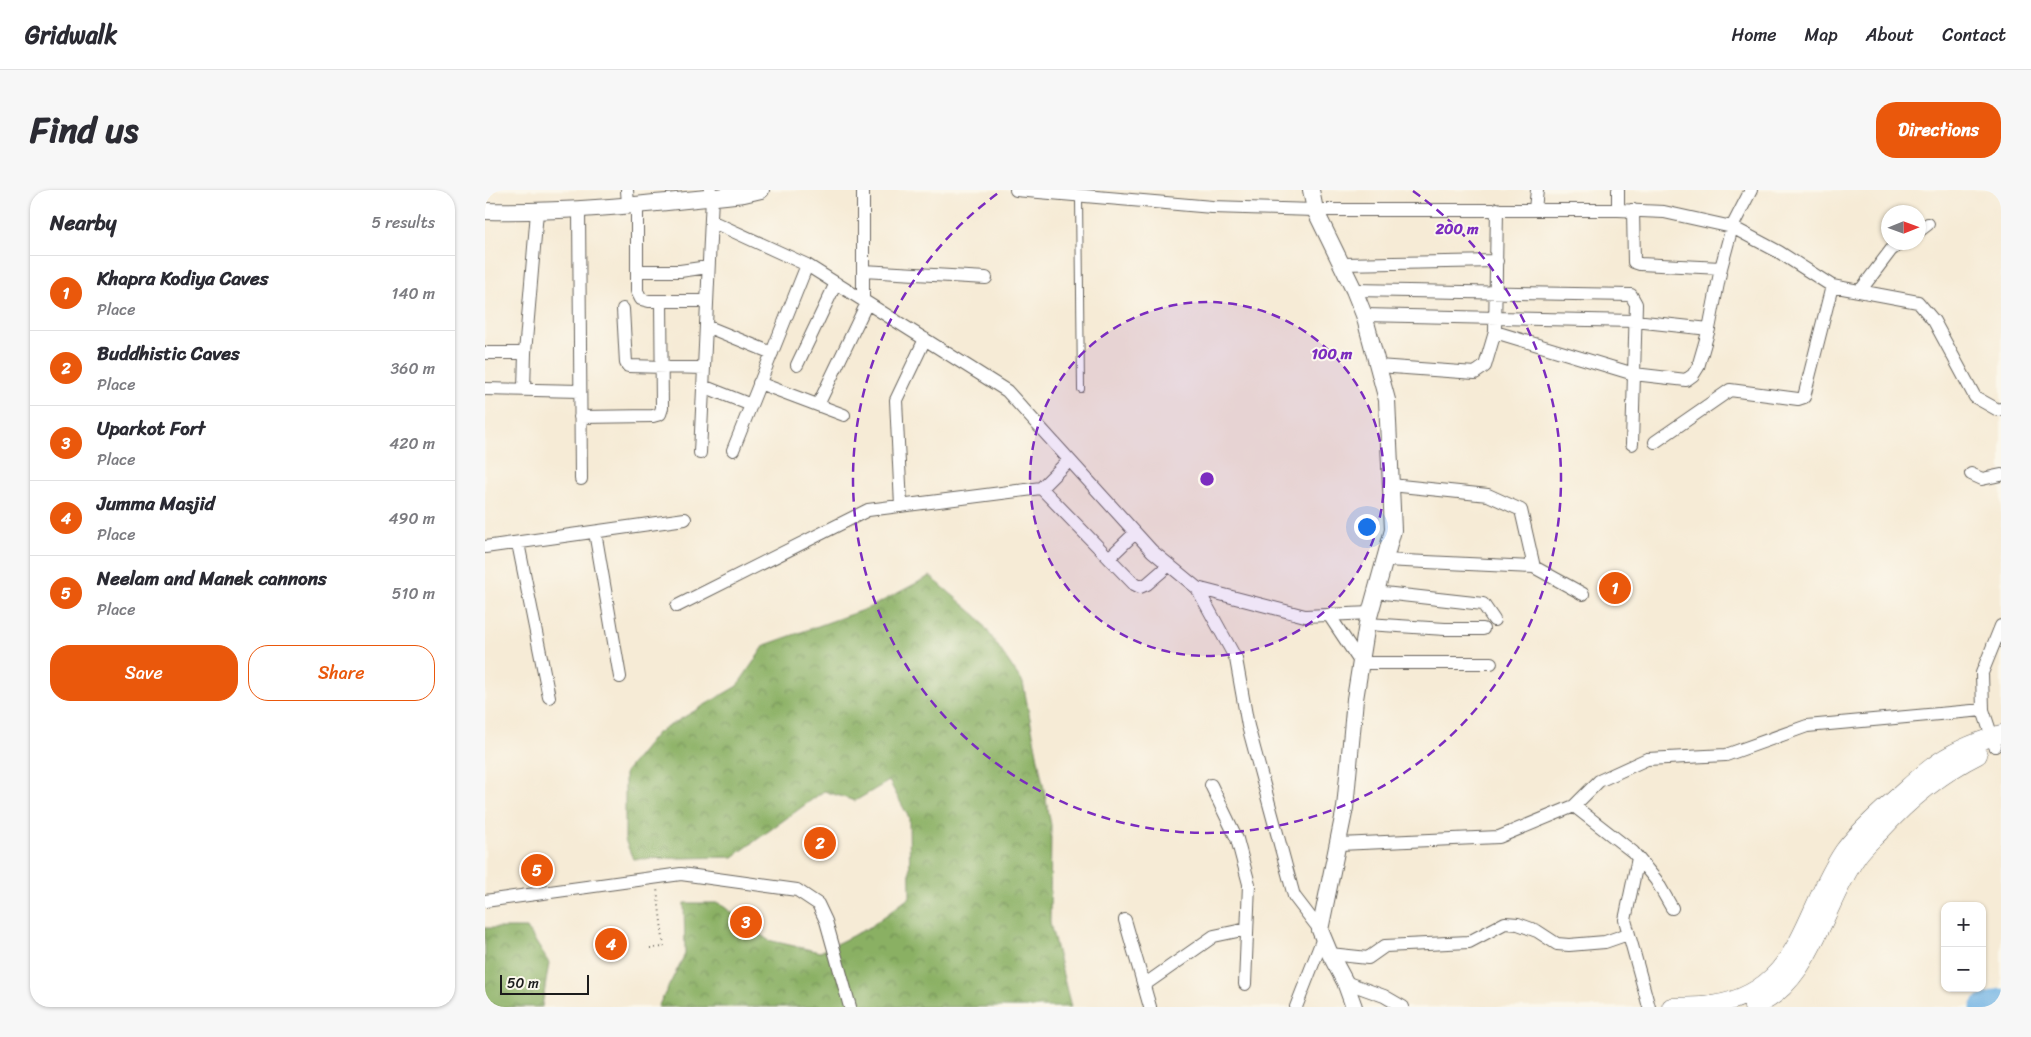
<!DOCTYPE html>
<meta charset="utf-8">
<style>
:root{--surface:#fff;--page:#f7f7f7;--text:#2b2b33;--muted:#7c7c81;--line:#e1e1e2;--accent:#ea580c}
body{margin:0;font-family:Sriracha,sans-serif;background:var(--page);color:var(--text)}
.controls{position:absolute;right:15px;bottom:15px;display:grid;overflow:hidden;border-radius:10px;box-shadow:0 1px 4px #0004}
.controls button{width:45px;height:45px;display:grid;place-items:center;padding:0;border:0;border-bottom:1px solid var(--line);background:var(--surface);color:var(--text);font:25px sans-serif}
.compass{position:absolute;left:1396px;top:15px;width:45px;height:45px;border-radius:50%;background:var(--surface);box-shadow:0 1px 4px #0004;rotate:89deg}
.scale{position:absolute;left:15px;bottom:12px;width:89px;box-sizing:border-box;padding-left:5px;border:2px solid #1c1c1c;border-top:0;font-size:14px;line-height:18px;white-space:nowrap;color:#1c1c1c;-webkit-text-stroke:4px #fbf7ec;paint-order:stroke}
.you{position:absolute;left:881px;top:336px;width:18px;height:18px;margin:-12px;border:4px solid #fff;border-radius:50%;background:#1a73e8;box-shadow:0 0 0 8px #1a73e833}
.badge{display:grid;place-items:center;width:32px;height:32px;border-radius:50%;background:var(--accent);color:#fff;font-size:16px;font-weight:700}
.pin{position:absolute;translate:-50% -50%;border:2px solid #fff;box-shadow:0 1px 5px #0006}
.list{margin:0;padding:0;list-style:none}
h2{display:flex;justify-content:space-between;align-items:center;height:65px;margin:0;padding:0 20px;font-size:21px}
h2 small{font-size:16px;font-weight:400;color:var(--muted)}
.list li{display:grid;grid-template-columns:32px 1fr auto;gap:15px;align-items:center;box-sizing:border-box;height:75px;padding:0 20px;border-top:1px solid var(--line)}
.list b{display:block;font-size:19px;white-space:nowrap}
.list p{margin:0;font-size:16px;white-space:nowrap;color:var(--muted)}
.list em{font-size:16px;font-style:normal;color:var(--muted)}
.actions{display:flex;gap:10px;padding:15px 20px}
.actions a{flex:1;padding:11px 0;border:1px solid var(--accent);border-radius:20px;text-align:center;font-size:18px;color:var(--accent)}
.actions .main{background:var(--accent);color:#fff}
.map{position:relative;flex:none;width:1516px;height:817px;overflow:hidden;border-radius:20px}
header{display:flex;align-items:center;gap:30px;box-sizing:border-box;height:70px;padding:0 25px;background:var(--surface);border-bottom:1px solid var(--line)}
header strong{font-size:24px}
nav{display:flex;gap:28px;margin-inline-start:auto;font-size:18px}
.intro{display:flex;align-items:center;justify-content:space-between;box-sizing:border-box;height:120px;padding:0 30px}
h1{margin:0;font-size:35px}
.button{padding:12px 22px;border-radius:20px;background:var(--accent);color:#fff;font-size:18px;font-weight:700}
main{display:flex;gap:30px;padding:0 30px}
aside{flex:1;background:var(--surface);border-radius:20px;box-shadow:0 1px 4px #0004}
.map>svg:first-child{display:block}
.forest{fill:url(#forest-crowns);stroke:#536640}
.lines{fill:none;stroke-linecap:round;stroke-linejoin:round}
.river{stroke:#6fb2e4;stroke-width:21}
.service-casing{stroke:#68645d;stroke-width:8}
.minor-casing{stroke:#68645d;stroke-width:14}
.tertiary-casing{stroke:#68645d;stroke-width:18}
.secondary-casing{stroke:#68645d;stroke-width:19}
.path{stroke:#68645d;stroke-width:2;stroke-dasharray:1 4;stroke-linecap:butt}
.service{stroke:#fff;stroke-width:6}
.minor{stroke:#fff;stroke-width:12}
.tertiary{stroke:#fff;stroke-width:16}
.secondary{stroke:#fff;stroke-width:18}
.ring{fill:none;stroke:#7b2cbf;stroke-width:2.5;stroke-dasharray:9 6}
.centre{fill:#7b2cbf;stroke:#fbf7ec;stroke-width:2.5}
.ring-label{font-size:15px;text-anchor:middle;font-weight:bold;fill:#7b2cbf;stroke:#fbf7ec;stroke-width:4;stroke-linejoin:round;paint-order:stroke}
</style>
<header>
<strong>Gridwalk</strong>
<nav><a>Home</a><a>Map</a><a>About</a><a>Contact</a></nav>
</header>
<div class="intro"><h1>Find us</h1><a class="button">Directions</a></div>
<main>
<aside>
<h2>Nearby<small>5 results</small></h2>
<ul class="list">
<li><span class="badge">1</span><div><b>Khapra Kodiya Caves</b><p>Place</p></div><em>140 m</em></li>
<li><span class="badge">2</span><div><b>Buddhistic Caves</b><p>Place</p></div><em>360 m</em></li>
<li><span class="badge">3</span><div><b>Uparkot Fort</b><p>Place</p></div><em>420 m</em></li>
<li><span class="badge">4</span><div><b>Jumma Masjid</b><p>Place</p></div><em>490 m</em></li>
<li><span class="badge">5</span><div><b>Neelam and Manek cannons</b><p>Place</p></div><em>510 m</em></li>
</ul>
<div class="actions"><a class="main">Save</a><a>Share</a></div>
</aside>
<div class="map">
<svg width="1516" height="817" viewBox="0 0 1516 817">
<defs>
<pattern id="forest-crowns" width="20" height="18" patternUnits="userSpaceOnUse" patternTransform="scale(1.25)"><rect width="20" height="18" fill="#8ab064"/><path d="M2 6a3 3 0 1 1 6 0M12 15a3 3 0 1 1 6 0" fill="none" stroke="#708e52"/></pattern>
</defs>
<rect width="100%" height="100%" fill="#fbf7ec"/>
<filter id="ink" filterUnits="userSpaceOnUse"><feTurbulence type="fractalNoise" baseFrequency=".02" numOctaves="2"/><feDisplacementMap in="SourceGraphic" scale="10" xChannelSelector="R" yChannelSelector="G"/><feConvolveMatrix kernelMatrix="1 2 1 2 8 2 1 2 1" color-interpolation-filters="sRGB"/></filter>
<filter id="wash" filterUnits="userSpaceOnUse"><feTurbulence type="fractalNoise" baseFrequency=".0096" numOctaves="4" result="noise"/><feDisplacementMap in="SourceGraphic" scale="20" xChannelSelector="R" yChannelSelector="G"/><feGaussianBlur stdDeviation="1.12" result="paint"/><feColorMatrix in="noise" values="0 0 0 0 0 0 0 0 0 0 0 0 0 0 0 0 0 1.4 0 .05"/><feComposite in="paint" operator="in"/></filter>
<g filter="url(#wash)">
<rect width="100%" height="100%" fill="#f6ebd6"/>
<!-- forest -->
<path class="forest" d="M 445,386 L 493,427 L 538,493 L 566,635 L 565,733 L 586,817 L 173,817 L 200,764 L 199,713 L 234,713 L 283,750 L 335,762 L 385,737 L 425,707 L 424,628 L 404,591 L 370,611 L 339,601 L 248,667 L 148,669 L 140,650 L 140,582 L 172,543 L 252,496 L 280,455 L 386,417 Z
M 0,738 L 42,738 L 64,773 L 57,817 L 0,817 Z"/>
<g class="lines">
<!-- river -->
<path class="river" d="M 1496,817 L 1516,809"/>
</g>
</g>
<g filter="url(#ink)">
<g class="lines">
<defs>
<path id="service" d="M 594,7 L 596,199"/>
<path id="minor" d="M 142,0 L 143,15
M 378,0 L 378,110
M 531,0 L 727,17 L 830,20 L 1133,20 L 1179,22 L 1247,37 L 1294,62 L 1347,96 L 1433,112 L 1449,131 L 1490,207 L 1513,220 L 1516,219
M 1133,0 L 1133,20
M 152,15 L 152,101 L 156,109 L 164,111 L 222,111
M 1050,19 L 1052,0
M 94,20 L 96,289
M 1148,20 L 1149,72 L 1155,74 L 1236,78
M 226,31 L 322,75 L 522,201 L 667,361 L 712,398 L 820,426 L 885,423
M 1434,41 L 1443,34
M 857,74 L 1012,71
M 152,81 L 195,81 L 223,77
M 378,81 L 501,88
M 869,100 L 1146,105 L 1151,114 L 1147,254
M 1375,101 L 1406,60 L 1417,52
M 138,119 L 141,173 L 143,176 L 219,178
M 879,125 L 1150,131 L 1224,139
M 221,136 L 287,163
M 1010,142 L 1149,184 L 1201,190 L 1208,185 L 1213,177 L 1224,139 L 1236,78 L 1247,37 L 1266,0
M 0,163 L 40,163
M 312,175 L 351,93
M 893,176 L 990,183 L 1000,176 L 1010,142 L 1012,19
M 274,193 L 359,225
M 218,196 L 266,215
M 0,199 L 95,201
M 39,200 L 40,163 L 52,22
M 333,215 L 382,113
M 95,227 L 168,226 L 175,224 L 177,218 L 176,111
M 1170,252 L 1245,200 L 1313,209 L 1319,207 L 1347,96
M 248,260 L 322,75
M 215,263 L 227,7 L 225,0
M 1486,284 L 1497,289 L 1516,285
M 906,295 L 1003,305 L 1036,320 L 1049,377 L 1098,404
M 556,298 L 649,394 L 655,397 L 662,394 L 684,375
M 416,316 L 411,210 L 440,149
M 110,342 L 135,487
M 33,353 L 64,507
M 0,357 L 200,329
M 624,368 L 650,343
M 899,370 L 1049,377
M 712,398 L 751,469 L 763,536 L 809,706 L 835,740
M 890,402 L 998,414 L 1009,430
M 192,416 L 383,320 L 556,298 L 584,270
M 844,425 L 876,473 L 1006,473
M 882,434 L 960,439 L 998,439
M 1510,556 L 1498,520 L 1497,483 L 1516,436
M 726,595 L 752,649 L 764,694 L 760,794
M 1089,616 L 1148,662 L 1171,690 L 1187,718
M 854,654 L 1014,647 L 1089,616 L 1114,591 L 1162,569 L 1241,565 L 1322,536 L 1498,520
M 1153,668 L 1140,730 L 1164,817
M 0,711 L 196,684 L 312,700 L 333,714 L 341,731 L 365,817
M 640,730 L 665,817
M 845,764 L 883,768 L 900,756 L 984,752 L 1020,733 L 1033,734 L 1052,741 L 1072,754 L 1084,755 L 1120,752 L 1143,744
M 860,792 L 899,806 L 918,817
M 659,795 L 729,746 L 762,739
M 811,817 L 838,748"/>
<path id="tertiary" d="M 826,0 L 830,20 L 869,100 L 879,125 L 902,210 L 908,340 L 882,434 L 870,509 L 860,618 L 835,740 L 845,764 L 860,792 L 869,817
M 0,21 C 87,23 172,13 259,4 L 276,0"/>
<path id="secondary" d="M 1186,817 C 1199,816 1214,817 1227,815 C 1315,802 1317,723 1358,662 C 1370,645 1387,630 1402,616 C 1417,603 1432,588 1448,576 C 1467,561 1493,551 1516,544
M 1268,817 C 1326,795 1339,714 1372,667 C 1378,658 1387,650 1395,642 C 1423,611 1455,584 1493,565"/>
</defs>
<!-- service casing -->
<use href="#service" class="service-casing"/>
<!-- minor casing -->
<use href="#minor" class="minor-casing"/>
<!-- tertiary casing -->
<use href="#tertiary" class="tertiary-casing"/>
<!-- secondary casing -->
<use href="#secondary" class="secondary-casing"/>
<!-- path -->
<path class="path" d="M 165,758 L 179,757 L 172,699"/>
<!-- service -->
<use href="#service" class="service"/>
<!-- minor -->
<use href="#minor" class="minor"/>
<!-- tertiary -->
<use href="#tertiary" class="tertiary"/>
<!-- secondary -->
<use href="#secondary" class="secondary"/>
</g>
</g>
<!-- distance rings -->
<circle cx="722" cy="289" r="177" fill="#7b2cbf" fill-opacity=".12"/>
<g class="ring">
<circle cx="722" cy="289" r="177"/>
<path d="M928 1A354 354 0 1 1 516 1"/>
</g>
<circle cx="722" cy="289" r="8" class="centre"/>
<g class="ring-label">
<text x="972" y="44">200 m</text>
<text x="847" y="169">100 m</text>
</g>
</svg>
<div class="controls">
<button>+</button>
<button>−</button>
</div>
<svg class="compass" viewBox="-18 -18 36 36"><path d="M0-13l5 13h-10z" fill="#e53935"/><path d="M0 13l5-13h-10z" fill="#7c7c81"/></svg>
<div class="scale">50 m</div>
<div class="you"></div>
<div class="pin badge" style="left:1130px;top:398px">1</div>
<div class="pin badge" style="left:335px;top:653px">2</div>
<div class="pin badge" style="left:261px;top:732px">3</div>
<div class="pin badge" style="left:126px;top:754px">4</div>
<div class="pin badge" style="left:52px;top:680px">5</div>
</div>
</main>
